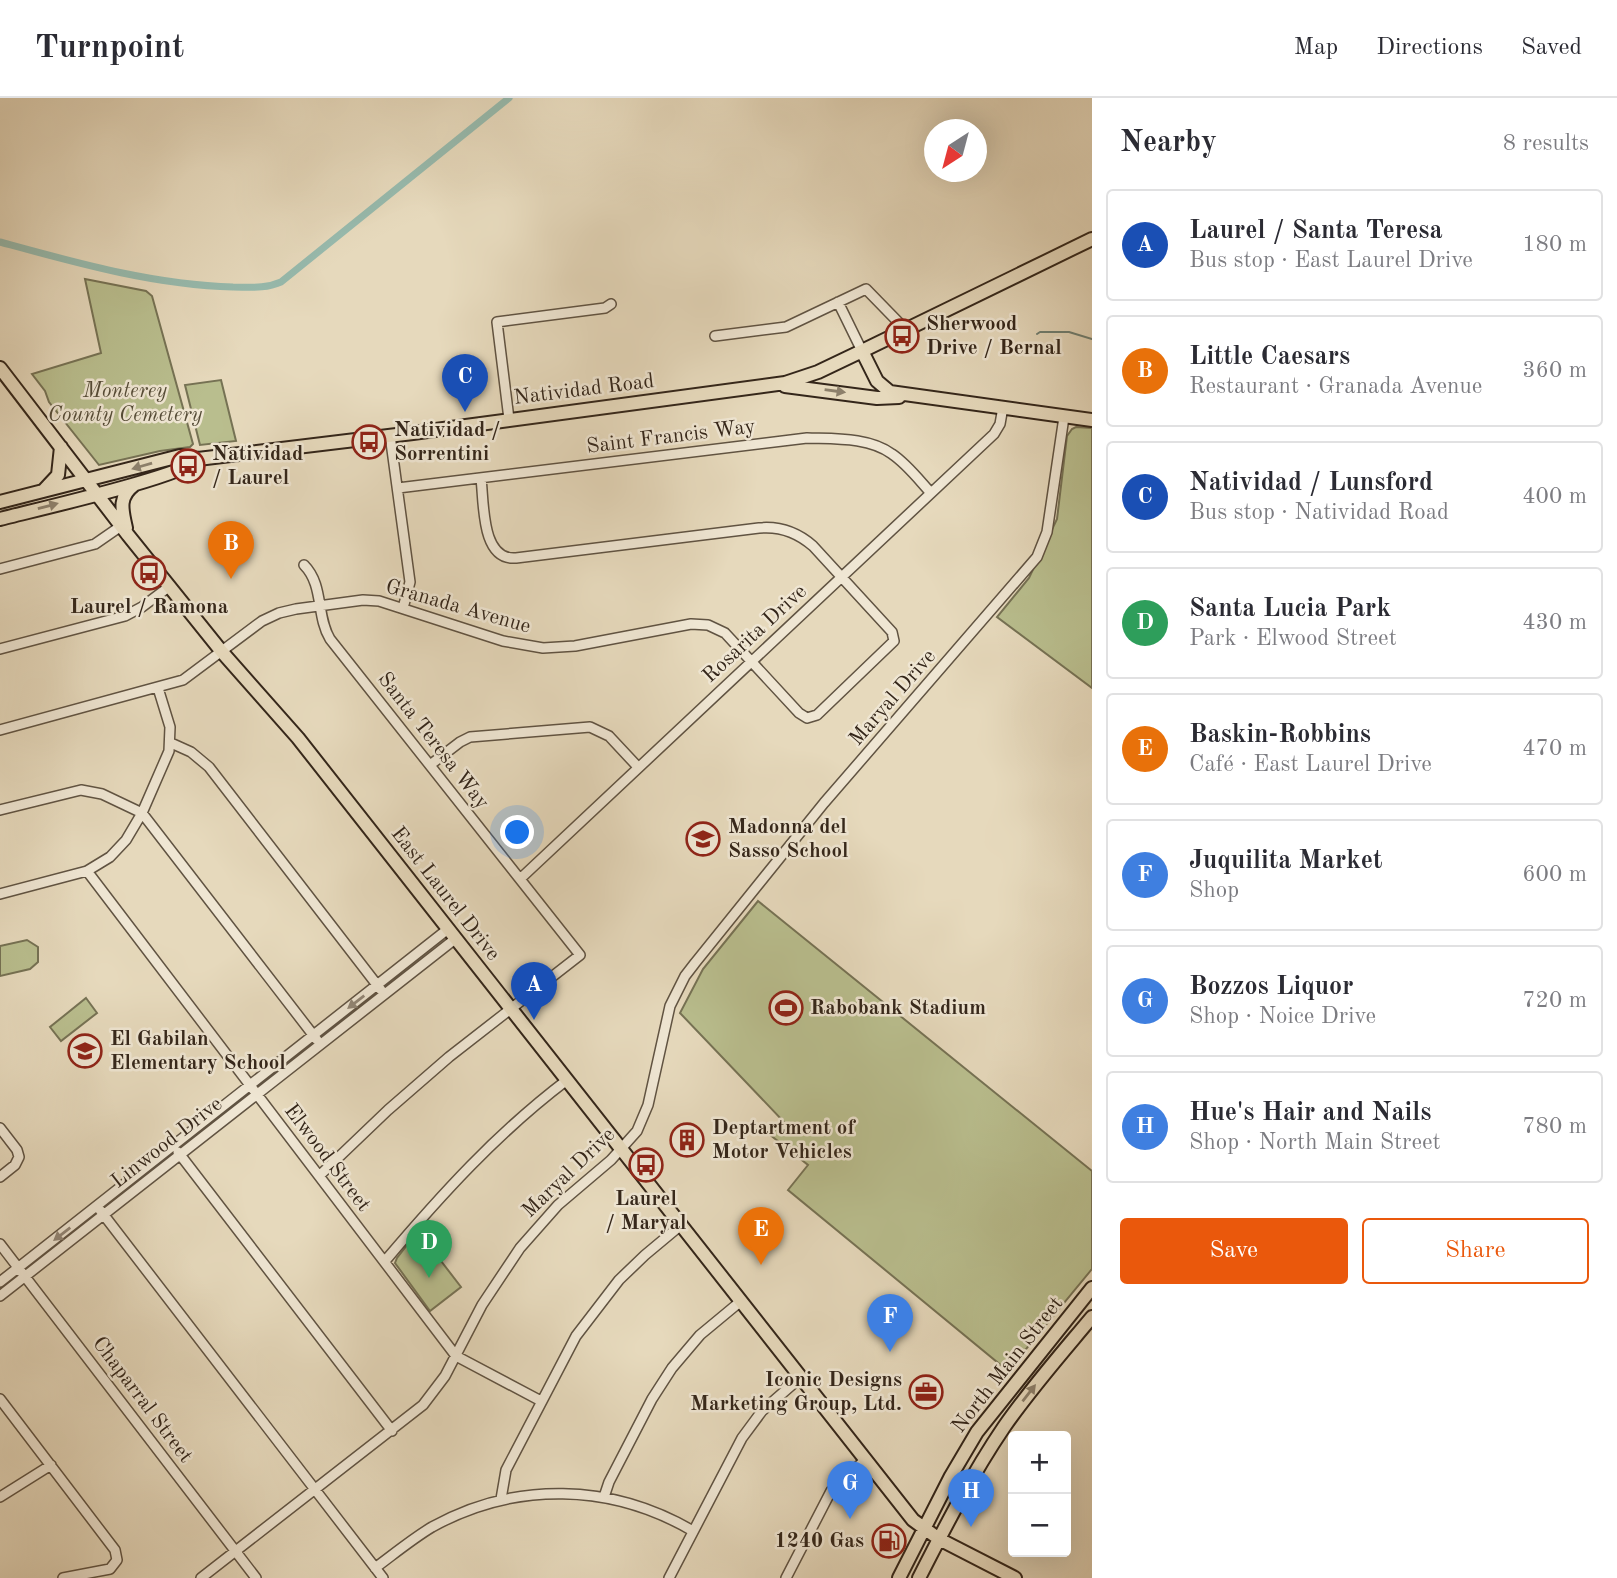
<!DOCTYPE html>
<meta charset="utf-8">
<style>
:root{--surface:#fff;--page:#f7f7f7;--text:#2b2b33;--muted:#7c7c81;--line:#e1e1e2;--accent:#ea580c}
body{margin:0;font-family:"Old Standard TT",serif;background:var(--page);color:var(--text)}
.controls{position:absolute;right:21px;bottom:21px;display:grid;overflow:hidden;border-radius:7px;box-shadow:0 7px 28px #0002}
.controls button{width:63px;height:63px;display:grid;place-items:center;padding:0;border:0;border-bottom:2px solid var(--line);background:var(--surface);color:var(--text);font:35px sans-serif}
.compass{position:absolute;left:924px;top:21px;width:63px;height:63px;border-radius:50%;background:var(--surface);box-shadow:0 7px 28px #0002;rotate:216deg}
.you{position:absolute;left:518px;top:735px;width:24px;height:24px;margin:-18px;border:5px solid #fff;border-radius:50%;background:#1a73e8;box-shadow:0 0 0 10px #1a73e833}
.badge{display:grid;place-items:center;width:46px;height:46px;border-radius:50%;background:var(--accent);color:#fff;font-size:23px;font-weight:700}
.pin{position:absolute;translate:-50% -58px;filter:drop-shadow(0 2px 4px #0008)}
.pin::after{content:'';position:absolute;top:37px;width:24px;height:21px;background:inherit;clip-path:polygon(0 0,100% 0,50% 100%)}
.list{margin:0;padding:0;list-style:none}
h2{display:flex;justify-content:space-between;align-items:center;height:91px;margin:0;padding:0 28px;font-size:30px}
h2 small{font-size:23px;font-weight:400;color:var(--muted)}
.list li{display:grid;grid-template-columns:46px 1fr auto;gap:21px;align-items:center;box-sizing:border-box;height:112px;margin:0 14px 14px;padding:0 14px;border:2px solid var(--line);border-radius:7px}
.list b{display:block;font-size:26px;white-space:nowrap}
.list p{margin:0;font-size:23px;white-space:nowrap;color:var(--muted)}
.list em{font-size:23px;font-style:normal;color:var(--muted)}
.actions{display:flex;gap:14px;padding:21px 28px}
.actions a{flex:1;padding:16px 0;border:2px solid var(--accent);border-radius:7px;text-align:center;font-size:24px;color:var(--accent)}
.actions .main{background:var(--accent);color:#fff}
.map{position:relative;flex:none;width:1092px;height:1480px;overflow:hidden}
header{display:flex;align-items:center;gap:42px;box-sizing:border-box;height:98px;padding:0 35px;background:var(--surface);border-bottom:2px solid var(--line)}
header strong{font-size:33px}
nav{display:flex;gap:38px;margin-inline-start:auto;font-size:24px}
main{display:flex}
aside{flex:1;background:var(--surface)}
.map>svg:first-child{display:block}
.green{fill:#b9be8e;stroke:#767254;stroke-width:2}
.lines{fill:none;stroke-linecap:round;stroke-linejoin:round}
.stream{stroke:#6f7f72;stroke-width:2}
.canal{stroke:#97baad;stroke-width:7}
.minor-casing{stroke:#605342;stroke-width:12}
.major-casing{stroke:#34261a;stroke-width:16}
.minor{stroke:#efe6d3;stroke-width:9}
.major{stroke:#e6d9bc;stroke-width:12}
.oneway{fill:#8d806b}
.oneway2{fill:#928676}
.labels{text-anchor:middle;dominant-baseline:central;stroke-width:5;stroke-linejoin:round;paint-order:stroke}
.poi-label{font-size:21px;font-weight:bold;fill:#34261a;stroke:#efe6d3;text-anchor:start}
.street-label{font-size:21px;fill:#34261a;stroke:#efe6d3}
.park-label{font-size:21px;font-style:italic;fill:#554c37;stroke:#efe6d3}
</style>
<header>
<strong>Turnpoint</strong>
<nav><a>Map</a><a>Directions</a><a>Saved</a></nav>
</header>
<main>
<div class="map">
<svg width="1092" height="1480" viewBox="0 0 1092 1480">
<rect width="100%" height="100%" fill="#e6d9bc"/>
<filter id="stains"><feTurbulence type="fractalNoise" baseFrequency=".00286" numOctaves="4"/><feColorMatrix values="0 0 0 0 .2 0 0 0 0 .09 0 0 0 0 .02 0 0 0 .5 -.17"/></filter>
<radialGradient id="worn" r=".72"><stop offset=".6" stop-color="#630" stop-opacity="0"/><stop offset="1" stop-color="#630" stop-opacity=".3"/></radialGradient>
<!-- green -->
<path class="green" d="M 85,181 L 146,193 L 152,198 L 193,346 L 190,349 L 160,353 L 99,367 L 49,304 L 45,293 L 32,276 L 101,255 Z
M 221,282 L 236,343 L 200,347 L 185,287 Z
M 1076,329 L 1092,330 L 1092,590 L 997,519 L 1029,480 L 1057,421 L 1067,338 L 1072,331 Z
M 758,803 L 1092,1073 L 1092,1171 L 1008,1273 L 788,1092 L 808,1067 L 769,1036 L 785,1025 L 680,915 L 703,871 Z
M 27,842 L 38,849 L 38,864 L 30,871 L 0,878 L 0,848 Z
M 86,900 L 97,915 L 61,943 L 50,929 Z
M 418,1133 L 461,1189 L 430,1213 L 395,1165 L 397,1160 Z"/>
<g class="lines">
<!-- stream -->
<path class="stream" d="M 1037,236 L 1040,234 L 1069,234 L 1092,241"/>
<!-- canal -->
<path class="canal" d="M 0,144 C 77,165 154,187 233,189 C 250,189 265,191 281,184 L 509,0"/>
<defs>
<path id="minor" d="M 838,204 L 862,253
M 715,238 L 786,229 L 866,191 L 905,231
M 509,321 L 497,224 L 605,210 L 611,206
M 390,337 L 410,484 L 403,510
M 398,390 L 807,340 C 834,341 869,339 892,356 C 907,366 919,382 931,395
M 304,467 C 324,487 316,518 330,541 L 580,857 L 449,959 L 388,1012 L 319,1078
M 0,471 L 95,446 L 121,428
M 0,551 L 125,518 L 142,509 L 170,488
M 0,632 L 183,582 L 262,523 L 279,515 L 296,511 L 363,502 L 379,503 L 503,543 L 543,550 L 575,548 L 691,526 L 708,527 L 725,535 L 799,615 L 807,620 L 817,617 L 894,543 L 892,534 L 813,448 C 797,434 779,428 759,430 L 516,460 C 481,463 484,405 481,380
M 171,645 L 191,654 L 209,669 L 381,892
M 430,667 L 460,644 L 470,639 L 590,629 L 609,638 L 638,669
M 0,712 L 81,692 L 102,696 L 142,715 L 317,942
M 87,773 L 456,1258 L 541,1303
M 520,781 L 994,336 L 1000,326 L 1003,309
M 0,796 L 87,773 L 110,759 L 126,742 L 142,715 L 169,653 L 170,629 L 158,590
M 0,1030 L 17,1052 L 19,1059 L 15,1067 L 0,1079
M 178,1054 L 392,1333
M 100,1112 L 383,1480
M 0,1146 L 256,1480
M 385,1163 C 441,1097 497,1035 567,982
M 0,1184 L 448,831
M 0,1198 L 455,841
M 0,1301 L 115,1452 L 117,1462 L 110,1471 L 63,1480
M 0,1399 L 51,1367
M 604,1399 L 609,1384 L 652,1301 L 672,1270 L 700,1237 L 741,1203
M 501,1401 L 506,1372 L 576,1238 L 619,1182 L 645,1157 L 681,1127
M 375,1470 C 394,1456 412,1441 432,1429 C 515,1383 611,1385 693,1433
M 201,1480 L 423,1307 L 445,1278 L 482,1207 L 520,1150 L 558,1107 L 611,1062 L 637,1033 L 648,1007 L 670,908 L 685,878 L 695,865 L 824,705 L 1037,459 L 1047,434 L 1064,319
M 669,1480 L 742,1340 L 762,1313 L 801,1279
M 786,1480 L 831,1393 L 866,1361"/>
<path id="major" d="M 862,253 L 877,283 L 890,294 L 1092,322
M 0,270 L 128,437 L 222,554 L 298,640 L 913,1422 L 939,1441 L 1015,1480
M 785,288 L 877,300 L 899,299
M 44,392 L 58,377 L 61,349
M 0,404 L 180,358 L 198,361 L 413,335 L 785,285 L 818,274 L 862,253 L 1092,141
M 0,421 C 30,413 186,378 198,361
M 126,430 C 122,412 118,399 134,387
M 899,1480 L 951,1378 L 977,1334 L 1092,1190
M 919,1480 C 945,1429 972,1376 1004,1329 C 1031,1290 1062,1255 1092,1219"/>
</defs>
<!-- minor casing -->
<use href="#minor" class="minor-casing"/>
<!-- major casing -->
<use href="#major" class="major-casing"/>
<!-- minor -->
<use href="#minor" class="minor"/>
<!-- major -->
<use href="#major" class="major"/>
</g>
<!-- one-way arrows -->
<defs><path id="oneway-solid" d="M-6-.8H1V-3.2L6.5 0L1 3.2V.8H-6Z" transform="scale(1.75)"/></defs>
<g class="oneway">
<use href="#oneway-solid" transform="translate(835 293) rotate(8)"/>
<use href="#oneway-solid" transform="translate(142 368) rotate(164)"/>
<use href="#oneway-solid" transform="translate(48 408) rotate(-15)"/>
<use href="#oneway-solid" transform="translate(1029 1295) rotate(-52)"/>
</g>
<g class="oneway2">
<use href="#oneway-solid" transform="translate(356 904) rotate(142)"/>
<use href="#oneway-solid" transform="translate(62 1136) rotate(142)"/>
</g>
<!-- icons -->
<defs>
<symbol id="bus-ring" viewBox="-11 -11 22 22"><circle r="9.5" fill="#efe6d3" stroke="#8f2418" stroke-width="1.5"/><path d="M-5-6H5V4H4V6H2V4H-2V6H-4V4H-5ZM-3.5-4V0h7V-4ZM-3.5 1.2v1.5H-2V1.2ZM2 1.2v1.5H3.5V1.2Z" fill="#8f2418"/></symbol>
<symbol id="school-ring" viewBox="-11 -11 22 22"><circle r="9.5" fill="#efe6d3" stroke="#8f2418" stroke-width="1.5"/><path d="M0-5L7-2L0 1L-7-2ZM-4 1L0 2.5L4 1V4Q0 6-4 4Z" fill="#8f2418"/></symbol>
<symbol id="stadium-ring" viewBox="-11 -11 22 22"><circle r="9.5" fill="#efe6d3" stroke="#8f2418" stroke-width="1.5"/><path d="M0-5a6.5 5 0 1 0 0 10a6.5 5 0 1 0 0-10ZM-3.5-1.8h7v3.6h-7Z" fill="#8f2418"/></symbol>
<symbol id="building-ring" viewBox="-11 -11 22 22"><circle r="9.5" fill="#efe6d3" stroke="#8f2418" stroke-width="1.5"/><path d="M-4-6H4V6H1V3H-1V6H-4ZM-2.5-4.3h1.7v1.8h-1.7ZM.8-4.3h1.7v1.8H.8ZM-2.5-1h1.7V.8h-1.7ZM.8-1h1.7V.8H.8Z" fill="#8f2418"/></symbol>
<symbol id="office-ring" viewBox="-11 -11 22 22"><circle r="9.5" fill="#efe6d3" stroke="#8f2418" stroke-width="1.5"/><path d="M-6-3h4V-5.5h4V-3h4V5H-6ZM-1-4.5V-3h2v-1.5ZM-6 0V1H6V0Z" fill="#8f2418"/></symbol>
<symbol id="fuel-ring" viewBox="-11 -11 22 22"><circle r="9.5" fill="#efe6d3" stroke="#8f2418" stroke-width="1.5"/><path d="M-5.5-6h7V0h2V4h1.3V-2.5L3-4.5l.8-.8L6-3V5H2.5V1h-1V6h-7ZM-4.2-4.7v3.2H.2V-4.7Z" fill="#8f2418"/></symbol>
</defs>
<g fill-rule="evenodd">
<use href="#bus-ring" x="883" y="219" width="38" height="38"/>
<use href="#bus-ring" x="350" y="325" width="38" height="38"/>
<use href="#bus-ring" x="169" y="349" width="38" height="38"/>
<use href="#bus-ring" x="130" y="456" width="38" height="38"/>
<use href="#school-ring" x="684" y="722" width="38" height="38"/>
<use href="#stadium-ring" x="767" y="891" width="38" height="38"/>
<use href="#school-ring" x="66" y="934" width="38" height="38"/>
<use href="#building-ring" x="668" y="1023" width="38" height="38"/>
<use href="#bus-ring" x="627" y="1048" width="38" height="38"/>
<use href="#office-ring" x="907" y="1275" width="38" height="38"/>
<use href="#fuel-ring" x="870" y="1424" width="38" height="38"/>
</g>
<g class="labels">
<!-- poi labels -->
<g class="poi-label">
<text x="926" y="226">Sherwood<tspan x="926" dy="24">Drive / Bernal</tspan></text>
<text x="394" y="332">Natividad /<tspan x="394" dy="24">Sorrentini</tspan></text>
<text x="212" y="356">Natividad<tspan x="212" dy="24">/ Laurel</tspan></text>
<text x="149" y="509" text-anchor="middle">Laurel / Ramona</text>
<text x="728" y="729">Madonna del<tspan x="728" dy="24">Sasso School</tspan></text>
<text x="810" y="910">Rabobank Stadium</text>
<text x="110" y="941">El Gabilan<tspan x="110" dy="24">Elementary School</tspan></text>
<text x="712" y="1030">Deptartment of<tspan x="712" dy="24">Motor Vehicles</tspan></text>
<text x="646" y="1101" text-anchor="middle">Laurel<tspan x="646" dy="24">/ Maryal</tspan></text>
<text x="902" y="1282" text-anchor="end">Iconic Designs<tspan x="902" dy="24">Marketing Group, Ltd.</tspan></text>
<text x="864" y="1443" text-anchor="end">1240 Gas</text>
</g>
<!-- street labels -->
<g class="street-label">
<text transform="translate(584 292) rotate(-7)">Natividad Road</text>
<text transform="translate(671 339) rotate(-7)">Saint Francis Way</text>
<text transform="translate(458 509) rotate(16)">Granada Avenue</text>
<text transform="translate(755 536) rotate(-43)">Rosarita Drive</text>
<text transform="translate(893 600) rotate(-49)">Maryal Drive</text>
<text transform="translate(433 643) rotate(52)">Santa Teresa Way</text>
<text transform="translate(445 796) rotate(52)">East Laurel Drive</text>
<text transform="translate(167 1045) rotate(-38)">Linwood Drive</text>
<text transform="translate(327 1060) rotate(53)">Elwood Street</text>
<text transform="translate(569 1075) rotate(-44)">Maryal Drive</text>
<text transform="translate(1008 1267) rotate(-52)">North Main Street</text>
<text transform="translate(142 1302) rotate(53)">Chaparral Street</text>
</g>
<!-- park labels -->
<g class="park-label">
<text x="125" y="293">Monterey<tspan x="125" dy="24">County Cemetery</tspan></text>
</g>
</g>
<rect width="100%" height="100%" filter="url(#stains)"/>
<rect width="100%" height="100%" fill="url(#worn)"/>
</svg>
<div class="controls">
<button>+</button>
<button>−</button>
</div>
<svg class="compass" viewBox="-18 -18 36 36"><path d="M0-13l5 13h-10z" fill="#e53935"/><path d="M0 13l5-13h-10z" fill="#7c7c81"/></svg>
<div class="you"></div>
<div class="pin badge" style="left:534px;top:922px;background:#1a4fb4">A</div>
<div class="pin badge" style="left:231px;top:481px;background:#e8710a">B</div>
<div class="pin badge" style="left:465px;top:314px;background:#1a4fb4">C</div>
<div class="pin badge" style="left:429px;top:1180px;background:#2e9e5b">D</div>
<div class="pin badge" style="left:761px;top:1167px;background:#e8710a">E</div>
<div class="pin badge" style="left:890px;top:1254px;background:#3f7fe0">F</div>
<div class="pin badge" style="left:850px;top:1421px;background:#3f7fe0">G</div>
<div class="pin badge" style="left:971px;top:1429px;background:#3f7fe0">H</div>
</div>
<aside>
<h2>Nearby<small>8 results</small></h2>
<ul class="list">
<li><span class="badge" style="background:#1a4fb4">A</span><div><b>Laurel / Santa Teresa</b><p>Bus stop · East Laurel Drive</p></div><em>180 m</em></li>
<li><span class="badge" style="background:#e8710a">B</span><div><b>Little Caesars</b><p>Restaurant · Granada Avenue</p></div><em>360 m</em></li>
<li><span class="badge" style="background:#1a4fb4">C</span><div><b>Natividad / Lunsford</b><p>Bus stop · Natividad Road</p></div><em>400 m</em></li>
<li><span class="badge" style="background:#2e9e5b">D</span><div><b>Santa Lucia Park</b><p>Park · Elwood Street</p></div><em>430 m</em></li>
<li><span class="badge" style="background:#e8710a">E</span><div><b>Baskin-Robbins</b><p>Café · East Laurel Drive</p></div><em>470 m</em></li>
<li><span class="badge" style="background:#3f7fe0">F</span><div><b>Juquilita Market</b><p>Shop</p></div><em>600 m</em></li>
<li><span class="badge" style="background:#3f7fe0">G</span><div><b>Bozzos Liquor</b><p>Shop · Noice Drive</p></div><em>720 m</em></li>
<li><span class="badge" style="background:#3f7fe0">H</span><div><b>Hue's Hair and Nails</b><p>Shop · North Main Street</p></div><em>780 m</em></li>
</ul>
<div class="actions"><a class="main">Save</a><a>Share</a></div>
</aside>
</main>
